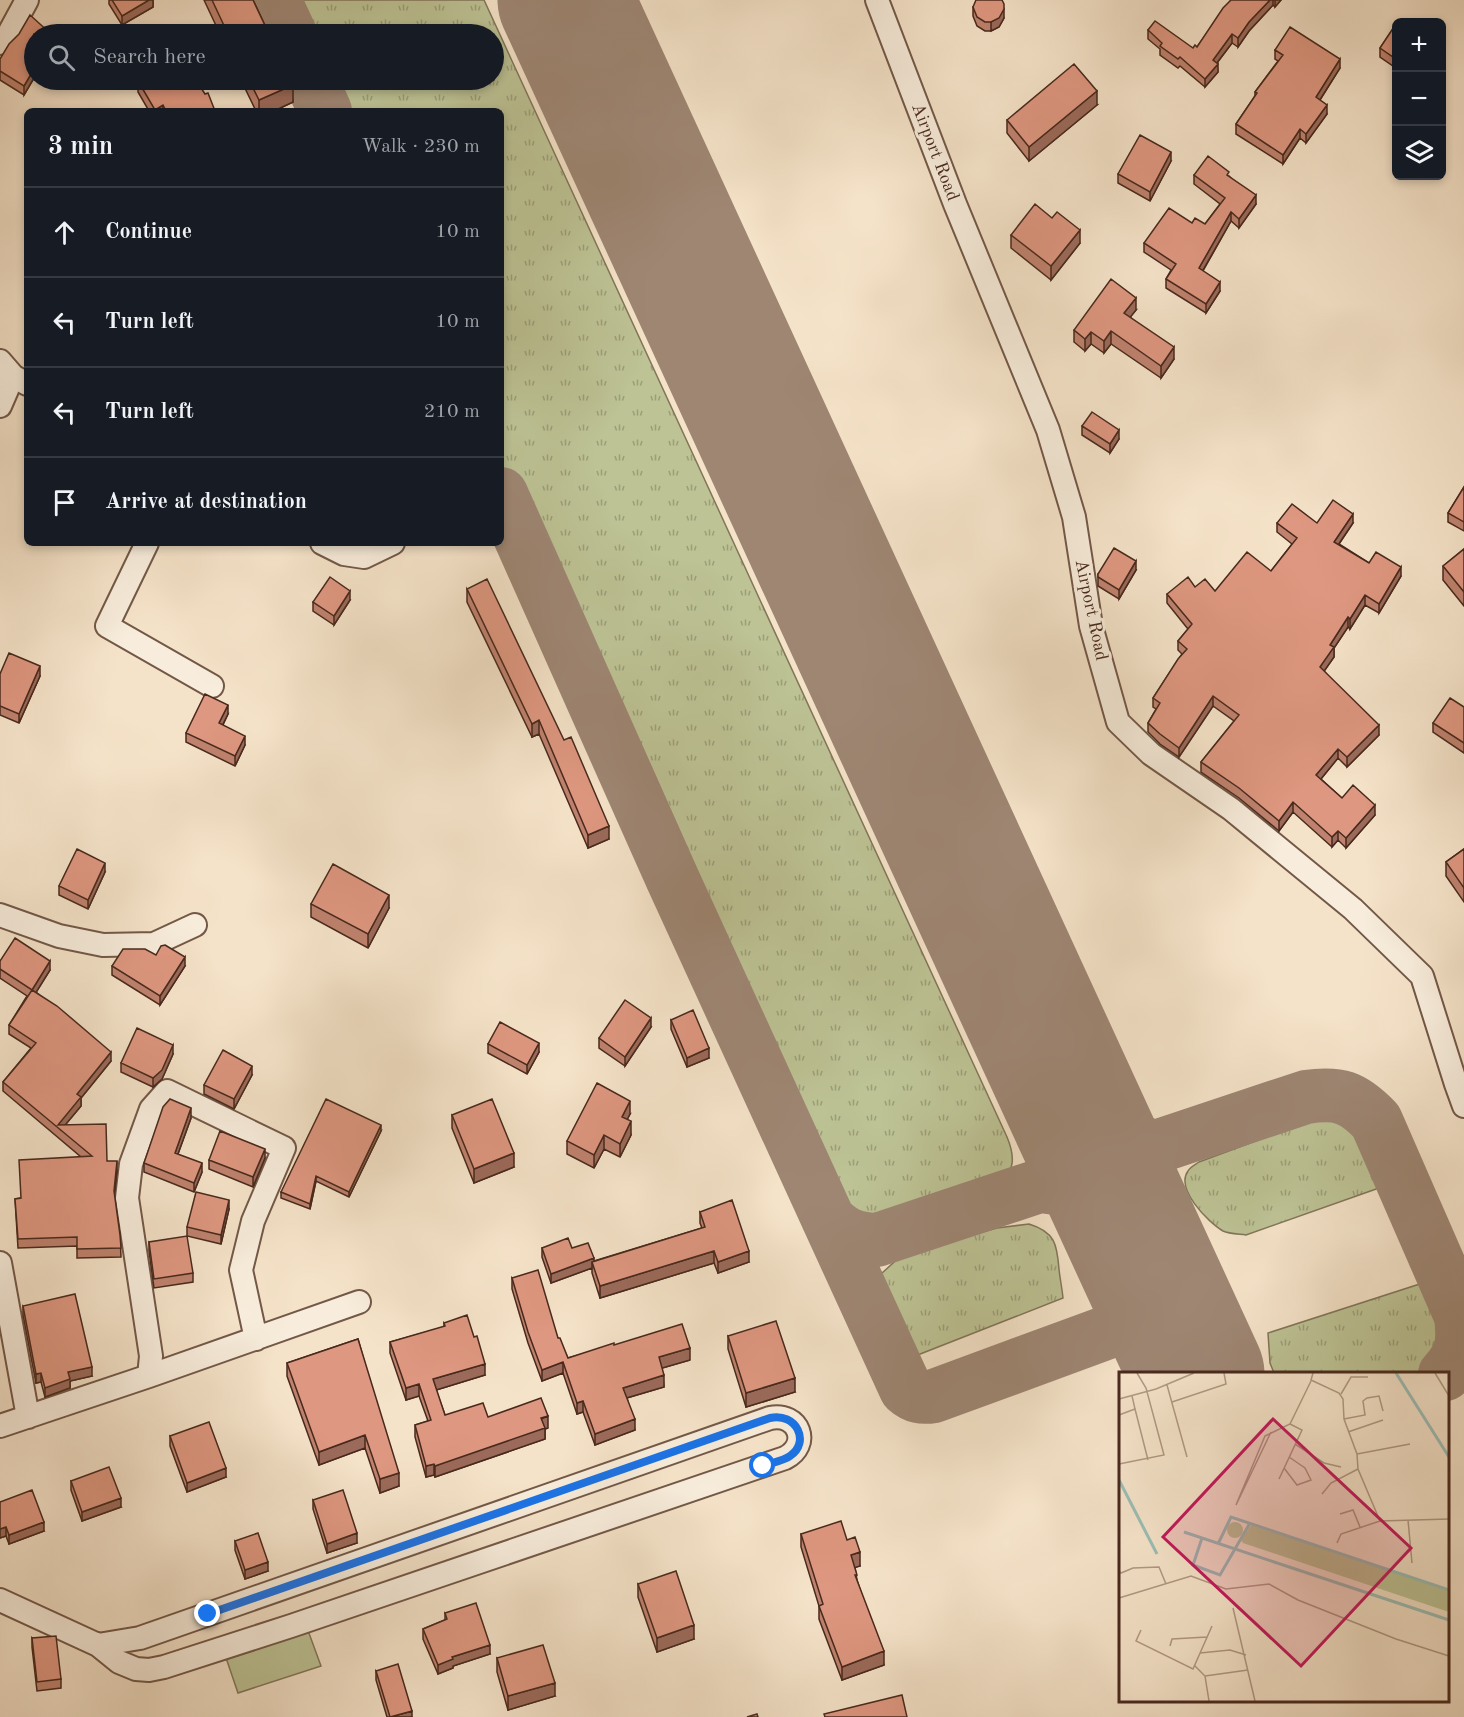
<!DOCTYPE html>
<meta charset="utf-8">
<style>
:root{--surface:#171b24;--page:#242831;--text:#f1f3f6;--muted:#9ea1a6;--line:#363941}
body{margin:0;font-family:"Old Standard TT",serif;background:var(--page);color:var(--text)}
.controls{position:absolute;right:18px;top:18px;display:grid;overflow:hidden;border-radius:9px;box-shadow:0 3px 9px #0003}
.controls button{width:54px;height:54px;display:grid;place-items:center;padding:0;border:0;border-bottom:2px solid var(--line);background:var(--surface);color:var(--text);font:30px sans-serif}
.stop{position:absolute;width:18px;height:18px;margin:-14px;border:4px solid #1a73e8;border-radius:50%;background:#fff}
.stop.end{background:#1a73e8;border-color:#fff;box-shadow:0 2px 6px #0008}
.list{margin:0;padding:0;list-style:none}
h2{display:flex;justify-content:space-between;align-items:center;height:78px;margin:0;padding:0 24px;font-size:26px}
h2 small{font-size:20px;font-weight:400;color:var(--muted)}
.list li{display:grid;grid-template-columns:39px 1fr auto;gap:18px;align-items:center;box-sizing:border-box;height:90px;padding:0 24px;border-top:2px solid var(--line)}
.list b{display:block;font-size:22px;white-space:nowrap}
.list em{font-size:20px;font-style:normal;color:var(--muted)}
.icon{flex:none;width:33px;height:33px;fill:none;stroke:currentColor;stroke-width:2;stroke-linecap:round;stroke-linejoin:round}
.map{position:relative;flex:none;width:1464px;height:1717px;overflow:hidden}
.search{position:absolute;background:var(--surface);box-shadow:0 3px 9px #0003;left:24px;top:24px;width:480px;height:66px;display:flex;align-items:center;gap:15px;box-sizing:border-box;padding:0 21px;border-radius:33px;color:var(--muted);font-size:22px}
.panel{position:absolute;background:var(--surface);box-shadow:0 3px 9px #0003;left:24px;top:108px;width:480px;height:438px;border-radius:9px}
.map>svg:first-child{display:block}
.grass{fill:url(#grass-tufts);stroke:#827659;stroke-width:1.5}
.pitch{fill:#bdc395;stroke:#827659;stroke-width:1.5}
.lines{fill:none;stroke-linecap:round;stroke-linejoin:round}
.taxiway{stroke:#9e8673;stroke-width:54}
.runway{stroke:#9e8673;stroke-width:135}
.minor-casing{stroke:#735848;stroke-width:26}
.minor{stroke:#f8eddc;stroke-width:22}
.wall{fill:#bf826e;stroke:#48291d;stroke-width:1.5}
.shaded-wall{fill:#9b6a5a;stroke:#48291d;stroke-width:1.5}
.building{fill:#de9780;stroke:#48291d;stroke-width:1.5}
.route{stroke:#1a73e8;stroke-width:8}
.labels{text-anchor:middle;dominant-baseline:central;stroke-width:6;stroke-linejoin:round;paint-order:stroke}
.street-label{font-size:18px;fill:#48291d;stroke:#f8eddc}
.inset-river{fill:none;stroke:#9cbeb6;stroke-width:3}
.inset-road{fill:none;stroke:#b09984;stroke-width:1.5}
.view{fill:#c2185b;fill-opacity:0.15;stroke:#c2185b;stroke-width:3}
.inset-edge{fill:none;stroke:#48291d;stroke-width:3}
</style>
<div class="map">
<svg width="1464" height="1717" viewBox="0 0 1464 1717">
<defs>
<pattern id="grass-tufts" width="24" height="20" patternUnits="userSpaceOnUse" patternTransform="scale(1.5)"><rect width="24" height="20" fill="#bdc395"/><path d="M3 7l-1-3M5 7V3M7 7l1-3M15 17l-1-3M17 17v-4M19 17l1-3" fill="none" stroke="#9c9e79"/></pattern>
</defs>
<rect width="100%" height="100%" fill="#f5e3c9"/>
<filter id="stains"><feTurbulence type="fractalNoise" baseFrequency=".00333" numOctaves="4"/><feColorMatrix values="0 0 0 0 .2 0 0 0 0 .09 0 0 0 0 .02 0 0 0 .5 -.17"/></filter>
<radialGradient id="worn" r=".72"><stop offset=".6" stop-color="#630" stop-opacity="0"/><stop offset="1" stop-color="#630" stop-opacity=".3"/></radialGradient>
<!-- grass -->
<path class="grass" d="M 286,0 L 484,0 L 1007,1137 C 1015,1156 1015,1171 1000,1185 L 887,1221 L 867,1226 L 856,1222 L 841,1206 L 501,467 L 501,111 L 337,111 L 323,80 L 494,80 L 494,34 L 302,34 Z
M 1329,1117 C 1362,1121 1369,1162 1379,1188 L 1246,1235 C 1239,1234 1229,1234 1223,1231 C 1208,1222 1175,1189 1188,1171 C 1190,1167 1196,1164 1199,1162 L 1315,1119 Z
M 1029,1224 C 1055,1232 1057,1244 1059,1269 C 1060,1279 1062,1288 1063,1298 L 910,1358 L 883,1308 L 877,1290 L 881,1274 L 903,1254 L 997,1228 Z
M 1426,1282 C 1442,1320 1461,1345 1419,1373 L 1274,1373 L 1270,1363 L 1268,1333 Z"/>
<!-- pitch -->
<path class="pitch" d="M 306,1625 L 321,1666 L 238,1693 L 224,1652 Z"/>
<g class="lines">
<!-- taxiway -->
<path class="taxiway" d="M 274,0 L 290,34
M 311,80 L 325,111
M 501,494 L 673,880 L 906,1389 C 915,1397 922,1398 934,1396 L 1168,1310
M 1073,1104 C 1102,1131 1119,1139 1158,1147
M 1040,1186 L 1064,1189 L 1085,1197 L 1125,1219 C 1130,1184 1134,1173 1158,1147
M 828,1219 C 844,1235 855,1239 877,1240 L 1306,1097 C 1339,1092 1353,1097 1376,1121 L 1461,1316 C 1464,1341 1463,1355 1445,1374
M 1197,1373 L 1197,1374"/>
<!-- runway -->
<path class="runway" d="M 565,0 L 1197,1374"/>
<defs>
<path id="minor" d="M 877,0 L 955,204 L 1048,430 L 1074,517 L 1091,626 L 1118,722 L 1151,754 L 1231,809 L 1353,909 L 1422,976 L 1456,1084 L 1464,1106
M 0,43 L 7,37 L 27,0
M 0,361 L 13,376 L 27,384
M 0,406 L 13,376
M 147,543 L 107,626 L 212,686
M 322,543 L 344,554 L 364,557 L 393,543
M 0,915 L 59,936 L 103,945 L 154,944 L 195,925
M 0,1263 L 28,1417
M 149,1376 L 151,1356 L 127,1198 L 131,1164 L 151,1109 L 167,1091 L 284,1148 L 253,1221 L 241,1270 L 256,1339
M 0,1426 L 149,1376 L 359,1302
M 0,1600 L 98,1645 L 119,1662 L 136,1669 L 149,1670 L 164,1667 L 291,1626 L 785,1458 C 811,1445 799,1412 770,1418 L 140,1638 L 98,1645"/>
</defs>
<!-- minor casing -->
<use href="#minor" class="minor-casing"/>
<!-- minor -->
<use href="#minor" class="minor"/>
</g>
<!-- wall -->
<path class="wall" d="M 109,0 L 153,0 L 153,7 L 122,25 L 109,4 Z
M 204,0 L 253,0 L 269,34 L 220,34 Z
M 1231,0 L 1281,0 L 1275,7 L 1273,5 L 1249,31 L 1238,47 L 1232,43 L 1217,63 L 1218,72 L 1205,87 L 1180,66 L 1178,68 L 1160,55 L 1160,49 L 1148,39 L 1148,30 L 1193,48 L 1197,47 Z
M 973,7 L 1004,18 L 999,27 L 991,31 L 985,31 L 977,26 L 973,16 Z
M 1396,24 L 1396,68 L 1380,57 L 1380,48 Z
M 1275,50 L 1340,68 L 1320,100 L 1327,114 L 1306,143 L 1300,138 L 1283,164 L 1236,134 L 1236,124 L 1255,96 L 1255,92 L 1278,61 L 1275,59 Z
M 0,59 L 33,68 L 34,78 L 24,95 L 0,80 Z
M 241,80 L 290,80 L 293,102 L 274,111 L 256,111 Z
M 138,81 L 215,111 L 149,111 L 138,92 Z
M 1097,105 L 1029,161 L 1007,133 L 1007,120 Z
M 1171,161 L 1150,201 L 1118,183 L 1118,174 Z
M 1194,175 L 1229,176 L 1256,204 L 1239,228 L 1231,221 L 1203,271 L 1220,291 L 1206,313 L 1166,288 L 1166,279 L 1171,270 L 1144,252 L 1144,243 L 1192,223 L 1205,224 L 1220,204 L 1194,184 Z
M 1052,218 L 1080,243 L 1051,280 L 1011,248 L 1011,235 Z
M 1136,310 L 1130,317 L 1174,359 L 1161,378 L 1111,344 L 1104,353 L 1091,344 L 1085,351 L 1074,342 L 1074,330 Z
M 1082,426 L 1119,439 L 1110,453 L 1082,435 Z
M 1464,487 L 1464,531 L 1448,522 L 1448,513 Z
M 1277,523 L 1353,523 L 1339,544 L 1369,563 L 1401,576 L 1379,613 L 1365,605 L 1350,629 L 1348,627 L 1334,648 L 1334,657 L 1324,671 L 1379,735 L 1347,767 L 1338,758 L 1321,779 L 1342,798 L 1375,815 L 1346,848 L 1338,840 L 1332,847 L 1293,812 L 1279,831 L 1239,798 L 1201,772 L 1201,762 L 1234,721 L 1213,706 L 1179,757 L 1160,744 L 1148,732 L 1148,723 L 1156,709 L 1153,707 L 1153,698 L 1182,654 L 1178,650 L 1178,641 L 1188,629 L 1167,603 L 1167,594 L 1195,587 L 1215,591 L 1271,571 L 1292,544 L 1277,532 Z
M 1464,549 L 1464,606 L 1443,580 L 1443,566 Z
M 1136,570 L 1119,599 L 1098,586 L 1098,574 Z
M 467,589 L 609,839 L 588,848 L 539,734 L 532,737 L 467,602 Z
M 350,600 L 334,625 L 313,611 L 313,602 Z
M 0,674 L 40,676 L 19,723 L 0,715 Z
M 1464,707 L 1464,753 L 1433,732 L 1433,723 Z
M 228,714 L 223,725 L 245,745 L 235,766 L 186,742 L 186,733 Z
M 1464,849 L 1464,902 L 1446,876 L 1446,862 Z
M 105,872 L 88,909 L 59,895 L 59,886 Z
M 311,904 L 389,908 L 368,948 L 311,917 Z
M 0,961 L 50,970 L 36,992 L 111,1061 L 81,1098 L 81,1106 L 66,1124 L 117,1170 L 114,1194 L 120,1235 L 121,1257 L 77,1258 L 77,1246 L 18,1248 L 15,1199 L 21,1198 L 81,1157 L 3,1091 L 3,1082 L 31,1048 L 9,1034 L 9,1025 L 27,996 L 0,978 Z
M 112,966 L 185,966 L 160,1005 L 112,975 Z
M 671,1020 L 709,1058 L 687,1067 L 671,1029 Z
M 651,1027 L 625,1066 L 599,1048 L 599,1038 Z
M 488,1044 L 539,1052 L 527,1074 L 488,1053 Z
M 173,1054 L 162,1079 L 153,1087 L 121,1072 L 121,1063 Z
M 252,1075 L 234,1109 L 204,1094 L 204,1085 Z
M 630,1114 L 627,1119 L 631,1135 L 620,1157 L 604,1149 L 594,1168 L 567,1154 L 567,1141 Z
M 452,1115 L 514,1167 L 474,1183 L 452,1128 Z
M 191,1118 L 178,1154 L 202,1172 L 194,1192 L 144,1172 L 144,1163 Z
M 381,1131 L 349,1197 L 316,1181 L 310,1209 L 281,1198 L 281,1192 Z
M 265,1158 L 253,1187 L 209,1169 L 209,1160 Z
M 229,1209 L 221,1244 L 187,1236 L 187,1227 Z
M 700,1212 L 749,1262 L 718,1273 L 714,1263 L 600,1298 L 592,1273 L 592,1268 L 551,1283 L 542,1257 L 542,1248 L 572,1248 L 594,1261 L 702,1228 L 700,1223 Z
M 149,1242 L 193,1273 L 193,1282 L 154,1288 L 149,1251 Z
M 512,1278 L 558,1338 L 568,1358 L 614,1345 L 690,1360 L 662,1368 L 664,1387 L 627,1398 L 635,1430 L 595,1445 L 583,1412 L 577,1414 L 563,1373 L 542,1381 L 528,1343 L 512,1289 Z
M 23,1306 L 92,1376 L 70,1381 L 70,1388 L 45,1397 L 41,1382 L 36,1383 L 23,1315 Z
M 444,1323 L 485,1375 L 436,1390 L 445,1415 L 488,1417 L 548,1428 L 545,1429 L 545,1439 L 435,1477 L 434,1475 L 426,1477 L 415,1437 L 415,1425 L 428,1421 L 419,1396 L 406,1400 L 390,1353 L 390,1342 L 444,1327 Z
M 728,1336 L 795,1392 L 746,1407 L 728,1349 Z
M 358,1339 L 399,1486 L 380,1493 L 365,1448 L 319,1465 L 287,1376 L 287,1363 Z
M 170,1436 L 226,1477 L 187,1492 L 170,1446 Z
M 71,1481 L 121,1507 L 82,1521 L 71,1490 Z
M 313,1500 L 357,1543 L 327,1553 L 313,1509 Z
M 0,1502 L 44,1531 L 9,1544 L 6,1536 L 0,1538 Z
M 801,1534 L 847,1540 L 860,1566 L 855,1567 L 857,1580 L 884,1665 L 842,1680 L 819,1619 L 819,1606 L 801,1547 Z
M 235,1541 L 268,1571 L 245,1579 L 235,1550 Z
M 638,1584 L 694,1639 L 657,1652 L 638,1597 Z
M 445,1613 L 490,1654 L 453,1666 L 453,1668 L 438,1674 L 423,1639 L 423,1629 L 445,1620 Z
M 32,1638 L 61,1679 L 61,1688 L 37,1691 L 32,1647 Z
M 497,1658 L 555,1696 L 508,1710 L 497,1672 Z
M 376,1671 L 412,1717 L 387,1717 L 376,1680 Z"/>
<!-- shaded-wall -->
<path class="shaded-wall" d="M 149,0 L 153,0 L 153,7 L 122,25 L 122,16 Z
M 1270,0 L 1273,0 L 1273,5 L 1249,31 L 1238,47 L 1238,38 L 1249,22 Z
M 1275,0 L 1281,0 L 1275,7 Z
M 1004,9 L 1004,18 L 999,27 L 991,31 L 991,22 Z
M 1232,34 L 1232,43 L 1213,68 L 1213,60 Z
M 34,57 L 34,66 L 28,74 L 28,65 Z
M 1340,59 L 1340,68 L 1316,106 L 1316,97 Z
M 1218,64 L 1218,72 L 1205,87 L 1205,79 Z
M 34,69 L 34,78 L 24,95 L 24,86 Z
M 293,85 L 293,102 L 274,111 L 259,111 L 259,100 Z
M 1097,91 L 1097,105 L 1029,161 L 1029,147 Z
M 163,105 L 163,111 L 155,111 L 155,110 Z
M 1327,105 L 1327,114 L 1306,143 L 1306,134 Z
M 1300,129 L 1300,138 L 1283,164 L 1283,155 Z
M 1171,152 L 1171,161 L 1150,201 L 1150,192 Z
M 1256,195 L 1256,204 L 1239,228 L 1239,219 Z
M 1231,212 L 1231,221 L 1199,277 L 1199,268 Z
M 1080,230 L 1080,243 L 1051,280 L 1051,266 Z
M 1220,282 L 1220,291 L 1206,313 L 1206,304 Z
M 1136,298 L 1136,310 L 1124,325 L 1124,313 Z
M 1111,331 L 1111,344 L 1104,353 L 1104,341 Z
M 1091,332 L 1091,344 L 1085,351 L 1085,339 Z
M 1174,347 L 1174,359 L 1161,378 L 1161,366 Z
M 1119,430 L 1119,439 L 1110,453 L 1110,444 Z
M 1353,514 L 1353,523 L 1334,551 L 1334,542 Z
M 1136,561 L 1136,570 L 1119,599 L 1119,590 Z
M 1401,567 L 1401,576 L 1379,613 L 1379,604 Z
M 350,591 L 350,600 L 334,625 L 334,616 Z
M 1365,595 L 1365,605 L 1350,629 L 1350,619 Z
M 1348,617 L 1348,627 L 1334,648 L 1334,657 L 1320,677 L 1320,667 L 1330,645 Z
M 40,666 L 40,676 L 19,723 L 19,714 Z
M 1213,696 L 1213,706 L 1179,757 L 1179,748 Z
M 228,705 L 228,714 L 219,732 L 219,723 Z
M 539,720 L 539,734 L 532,737 L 532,724 Z
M 1379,725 L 1379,735 L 1347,767 L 1347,757 Z
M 245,736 L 245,745 L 235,766 L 235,756 Z
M 1338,749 L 1338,758 L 1316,785 L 1316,775 Z
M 1293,802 L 1293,812 L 1279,831 L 1279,821 Z
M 1375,805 L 1375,815 L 1346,848 L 1346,838 Z
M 609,826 L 609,839 L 588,848 L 588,835 Z
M 1338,831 L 1338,840 L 1332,847 L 1332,837 Z
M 105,863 L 105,872 L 88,909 L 88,900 Z
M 389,895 L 389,908 L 368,948 L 368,934 Z
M 185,957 L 185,966 L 160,1005 L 160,996 Z
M 50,961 L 50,970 L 32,999 L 32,990 Z
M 651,1018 L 651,1027 L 625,1066 L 625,1057 Z
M 539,1043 L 539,1052 L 527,1074 L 527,1065 Z
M 173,1045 L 173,1054 L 162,1079 L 153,1087 L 153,1078 Z
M 709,1048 L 709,1058 L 687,1067 L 687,1058 Z
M 111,1052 L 111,1061 L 81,1098 L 81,1106 L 61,1130 L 58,1125 L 77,1094 Z
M 252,1066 L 252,1075 L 234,1109 L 234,1099 Z
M 630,1101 L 630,1114 L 622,1130 L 622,1117 Z
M 191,1108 L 191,1118 L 175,1162 L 175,1153 Z
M 631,1121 L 631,1135 L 620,1157 L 620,1144 Z
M 381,1125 L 381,1131 L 349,1197 L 349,1192 Z
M 604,1135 L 604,1149 L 594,1168 L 594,1155 Z
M 265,1149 L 265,1158 L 253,1187 L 253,1177 Z
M 514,1153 L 514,1167 L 474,1183 L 474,1169 Z
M 117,1161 L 117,1170 L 114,1200 L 114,1191 Z
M 202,1163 L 202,1172 L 194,1192 L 194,1183 Z
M 316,1176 L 316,1181 L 310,1209 L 310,1204 Z
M 229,1200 L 229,1209 L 221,1244 L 221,1235 Z
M 714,1251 L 714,1263 L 600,1298 L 600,1286 Z
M 749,1251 L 749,1262 L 718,1273 L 718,1262 Z
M 594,1258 L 594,1267 L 592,1262 L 592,1268 L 551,1283 L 551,1274 Z
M 690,1348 L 690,1360 L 659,1369 L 659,1357 Z
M 563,1362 L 563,1373 L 542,1381 L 542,1370 Z
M 485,1364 L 485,1375 L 433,1391 L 433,1379 Z
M 92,1367 L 92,1376 L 70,1381 L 70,1388 L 45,1397 L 45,1388 L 68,1372 Z
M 41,1373 L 41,1382 L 36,1383 L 36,1374 Z
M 664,1375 L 664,1387 L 623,1399 L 623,1388 Z
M 795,1378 L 795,1392 L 746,1407 L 746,1393 Z
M 419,1384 L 419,1396 L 406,1400 L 406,1388 Z
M 583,1401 L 583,1412 L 577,1414 L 577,1403 Z
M 548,1416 L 548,1428 L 545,1429 L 545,1439 L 435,1477 L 435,1466 Z
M 635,1419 L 635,1430 L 595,1445 L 595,1434 Z
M 365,1435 L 365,1448 L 319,1465 L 319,1452 Z
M 434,1464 L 434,1475 L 426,1477 L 426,1466 Z
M 226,1468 L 226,1477 L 187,1492 L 187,1483 Z
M 399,1473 L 399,1486 L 380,1493 L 380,1479 Z
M 121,1498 L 121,1507 L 82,1521 L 82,1512 Z
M 44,1522 L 44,1531 L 9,1544 L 9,1535 Z
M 6,1527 L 6,1536 L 0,1538 L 0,1529 Z
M 357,1533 L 357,1543 L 327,1553 L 327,1544 Z
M 860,1552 L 860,1566 L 851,1569 L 851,1555 Z
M 268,1562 L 268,1571 L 245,1579 L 245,1570 Z
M 694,1625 L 694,1639 L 657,1652 L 657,1638 Z
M 490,1645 L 490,1654 L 453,1666 L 453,1668 L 438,1674 L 438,1665 L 452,1657 Z
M 884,1651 L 884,1665 L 842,1680 L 842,1667 Z
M 555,1683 L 555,1696 L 508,1710 L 508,1696 Z
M 412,1711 L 412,1717 L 391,1717 Z"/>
<!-- building -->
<path class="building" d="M 112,0 L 149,0 L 122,16 Z
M 212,0 L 253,0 L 269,34 L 228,34 Z
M 976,0 L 1002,0 L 1004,4 L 1004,9 L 999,18 L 991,22 L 985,22 L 977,17 L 973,7 Z
M 1231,0 L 1270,0 L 1249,22 L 1238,38 L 1232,34 L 1213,60 L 1218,64 L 1205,79 L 1180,57 L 1178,59 L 1160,46 L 1162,43 L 1148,30 L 1155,21 L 1193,48 L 1195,45 L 1197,47 L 1223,8 Z
M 30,15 L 51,34 L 34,34 L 34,57 L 28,65 L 34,69 L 24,86 L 0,71 L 0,59 L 9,44 L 19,34 Z
M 1396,24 L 1396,59 L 1380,48 Z
M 1290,27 L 1340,59 L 1316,97 L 1327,105 L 1306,134 L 1300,129 L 1283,155 L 1236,124 L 1257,93 L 1255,92 L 1283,55 L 1275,50 Z
M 1074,64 L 1097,91 L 1029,147 L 1007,120 Z
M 140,80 L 196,80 L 205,94 L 208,93 L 215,111 L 166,111 L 163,105 L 155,110 L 138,81 Z
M 249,80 L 290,80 L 293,85 L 259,100 Z
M 1140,135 L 1171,152 L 1150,192 L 1118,174 Z
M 1208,156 L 1229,172 L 1227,175 L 1256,195 L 1239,219 L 1231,212 L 1199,268 L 1220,282 L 1206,304 L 1166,279 L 1176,264 L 1144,243 L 1169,208 L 1192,223 L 1195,218 L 1205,224 L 1225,198 L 1194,175 Z
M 1035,204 L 1052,218 L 1057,212 L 1080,230 L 1051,266 L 1011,235 Z
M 1111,279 L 1136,298 L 1124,313 L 1174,347 L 1161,366 L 1111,331 L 1104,341 L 1091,332 L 1085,339 L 1074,330 Z
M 1092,412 L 1119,430 L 1110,444 L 1082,426 Z
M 1464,487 L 1464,522 L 1448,513 Z
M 1333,500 L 1353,514 L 1334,542 L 1369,563 L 1376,552 L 1401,567 L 1379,604 L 1365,595 L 1350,619 L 1348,617 L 1330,645 L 1334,647 L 1320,667 L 1379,725 L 1347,757 L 1338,749 L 1316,775 L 1342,798 L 1353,785 L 1375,805 L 1346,838 L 1338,831 L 1332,837 L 1293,802 L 1279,821 L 1239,788 L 1201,762 L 1239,715 L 1213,696 L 1179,748 L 1160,734 L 1148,723 L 1160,703 L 1153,698 L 1178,659 L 1187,649 L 1178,641 L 1192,624 L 1167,594 L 1188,577 L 1195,587 L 1205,579 L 1215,591 L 1247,552 L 1271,571 L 1297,538 L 1277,523 L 1292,504 L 1317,523 Z
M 1114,548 L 1136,561 L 1119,590 L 1098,577 L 1098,574 Z
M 1464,549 L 1464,592 L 1443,566 Z
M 330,577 L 350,591 L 334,616 L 313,602 Z
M 487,579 L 564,740 L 571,737 L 609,826 L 588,835 L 539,720 L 532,724 L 467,589 Z
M 9,653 L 40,666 L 19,714 L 0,706 L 0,674 Z
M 205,694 L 228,705 L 219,723 L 245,736 L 235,756 L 186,733 Z
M 1450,698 L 1464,707 L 1464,743 L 1433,723 Z
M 77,849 L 105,863 L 88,900 L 59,886 Z
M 1464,849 L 1464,888 L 1446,862 Z
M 333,864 L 389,895 L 368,934 L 311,904 Z
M 15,938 L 50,961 L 32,990 L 0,969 L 0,961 Z
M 165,945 L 185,957 L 160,996 L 112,966 L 123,949 L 145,949 L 156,955 L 161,946 Z
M 32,990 L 57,1006 L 111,1052 L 77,1094 L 81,1097 L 58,1125 L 106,1124 L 107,1161 L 117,1161 L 114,1191 L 120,1235 L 121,1248 L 77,1249 L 77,1237 L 18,1239 L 15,1199 L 21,1198 L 19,1160 L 92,1156 L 3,1082 L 36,1043 L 9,1025 Z
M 625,1000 L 651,1018 L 625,1057 L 599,1038 Z
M 693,1010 L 709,1048 L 687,1058 L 671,1020 Z
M 500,1022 L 539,1043 L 527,1065 L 488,1044 Z
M 137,1028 L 173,1045 L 162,1070 L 153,1078 L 121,1063 Z
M 223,1050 L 252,1066 L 234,1099 L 204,1085 Z
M 597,1083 L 630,1101 L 622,1117 L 631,1121 L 620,1144 L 604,1135 L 594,1155 L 567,1141 Z
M 170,1099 L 191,1108 L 175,1153 L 202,1163 L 194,1183 L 144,1163 L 163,1107 Z
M 326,1099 L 381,1125 L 349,1192 L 316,1176 L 310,1204 L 281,1192 Z
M 492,1099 L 514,1153 L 474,1169 L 452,1115 Z
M 220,1131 L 265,1149 L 253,1177 L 209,1160 Z
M 196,1192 L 229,1200 L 221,1235 L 187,1227 Z
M 732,1200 L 749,1251 L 718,1262 L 714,1251 L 600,1286 L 592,1262 L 705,1227 L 700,1212 Z
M 187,1236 L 193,1273 L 154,1279 L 149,1242 Z
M 568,1238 L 572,1248 L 588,1243 L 594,1258 L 551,1274 L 542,1248 Z
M 538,1270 L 558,1338 L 560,1338 L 568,1358 L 614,1343 L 614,1345 L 682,1324 L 690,1348 L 659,1357 L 664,1375 L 623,1388 L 635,1419 L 595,1434 L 583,1401 L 577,1403 L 563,1362 L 542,1370 L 528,1332 L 512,1278 Z
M 75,1294 L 92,1367 L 68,1372 L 70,1379 L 45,1388 L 41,1373 L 36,1374 L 23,1306 Z
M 467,1315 L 474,1337 L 477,1336 L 485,1364 L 433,1379 L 445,1415 L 483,1403 L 488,1417 L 541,1398 L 548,1416 L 541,1418 L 545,1428 L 435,1466 L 434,1464 L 426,1466 L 415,1425 L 431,1420 L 419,1384 L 406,1388 L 390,1342 L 445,1326 L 444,1323 Z
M 776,1321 L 795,1378 L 746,1393 L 728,1336 Z
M 358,1339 L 399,1473 L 380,1479 L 365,1435 L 319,1452 L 287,1363 Z
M 209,1422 L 226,1468 L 187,1483 L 170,1436 Z
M 109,1467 L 121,1498 L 82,1512 L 71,1481 Z
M 32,1490 L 44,1522 L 9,1535 L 6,1527 L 0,1529 L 0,1502 Z
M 343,1490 L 357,1533 L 327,1544 L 313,1500 Z
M 841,1521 L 847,1540 L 855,1537 L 860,1552 L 851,1555 L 857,1575 L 855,1575 L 884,1651 L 842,1667 L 819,1606 L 823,1604 L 801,1534 Z
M 258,1533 L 268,1562 L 245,1570 L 235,1541 Z
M 676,1571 L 694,1625 L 657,1638 L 638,1584 Z
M 476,1603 L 490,1645 L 452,1657 L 453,1659 L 438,1665 L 423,1629 L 447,1619 L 445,1613 Z
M 56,1636 L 61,1679 L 37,1682 L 32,1638 Z
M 543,1645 L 555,1683 L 508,1696 L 497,1658 Z
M 398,1664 L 412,1711 L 390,1717 L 376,1671 Z
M 902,1695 L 907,1717 L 825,1717 L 824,1714 Z
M 757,1714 L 758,1717 L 747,1717 Z"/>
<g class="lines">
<!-- route -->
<path class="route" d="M 208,1614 L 770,1418 C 796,1412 811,1442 790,1456 C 783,1461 771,1463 763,1466"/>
</g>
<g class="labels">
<!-- street labels -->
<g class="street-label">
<text transform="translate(935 152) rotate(69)">Airport Road</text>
<text transform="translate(1091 610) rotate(78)">Airport Road</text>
</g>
</g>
<!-- overview -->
<g transform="translate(1119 1372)">
<rect width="330" height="330" fill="#f5e3c9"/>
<path d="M108 158a8 8 0 1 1 16 0a8 8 0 1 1-16 0ZM 132,153 L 330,219 L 330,240 L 124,171 L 122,168 Z" fill="#bdc395"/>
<path class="inset-river" d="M 277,1 L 330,85M 0,108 L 38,182M 65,160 L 330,248M 83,166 L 74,193 L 101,203 L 131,151M 99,172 L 112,145 L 330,218"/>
<path class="inset-road" d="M 194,1 L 192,8 L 220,21 L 224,27 L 225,47 L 238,82 L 239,97 L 261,149M 316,1 L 330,24M 48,13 L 68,85M 222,22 L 232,5 L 249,5M 0,27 L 37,17 L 75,1M 53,30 L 107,12 L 105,1M 16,37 L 29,88M 0,43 L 16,37 L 13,24M 225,47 L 246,43 L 244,29 L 248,26 L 260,24 L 264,39M 229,60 L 264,48M 176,72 L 205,91 L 222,95M 238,82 L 291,72M 0,92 L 45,83 L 27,16 L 18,1M 165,96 L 178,113 L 192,108 L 186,96 L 170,85M 160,107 L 183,58 L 171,52M 203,122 L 212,111 L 239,97M 117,133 L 146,64 L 171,52 L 192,9M 117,133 L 152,60M 221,142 L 234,138 L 241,155M 289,148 L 293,191M 218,171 L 222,162 L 261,149 L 330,147M 0,199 L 2,201 L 14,196 L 40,195 L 47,212M 0,226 L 72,204 L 107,217 L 150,212 L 179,228 L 277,267 L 330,284M 114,236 L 136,329M 22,258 L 17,269 L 74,297 L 93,254M 51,274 L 53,267 L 88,265M 81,281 L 111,278 L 127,283M 76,294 L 86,304 L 90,329M 86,304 L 129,298"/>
<path class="view" d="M 154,47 L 292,176 L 182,294 L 44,165 Z"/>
<rect width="330" height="330" class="inset-edge"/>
</g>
<rect width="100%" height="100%" filter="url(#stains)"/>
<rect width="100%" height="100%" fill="url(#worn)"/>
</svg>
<div class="controls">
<button>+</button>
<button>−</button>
<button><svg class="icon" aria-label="layers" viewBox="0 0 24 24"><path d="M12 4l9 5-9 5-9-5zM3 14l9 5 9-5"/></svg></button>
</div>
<div class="stop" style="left:763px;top:1466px"></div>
<div class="stop end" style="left:208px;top:1614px"></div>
<div class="search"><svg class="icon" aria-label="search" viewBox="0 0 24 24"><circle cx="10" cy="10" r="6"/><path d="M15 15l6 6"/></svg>Search here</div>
<section class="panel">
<h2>3 min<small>Walk · 230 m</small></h2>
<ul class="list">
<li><svg class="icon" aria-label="ahead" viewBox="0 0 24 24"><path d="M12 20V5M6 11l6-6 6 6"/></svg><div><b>Continue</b></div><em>10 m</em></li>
<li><svg class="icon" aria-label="left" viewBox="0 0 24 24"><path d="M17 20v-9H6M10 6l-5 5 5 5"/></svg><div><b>Turn left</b></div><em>10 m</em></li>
<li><svg class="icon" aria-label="left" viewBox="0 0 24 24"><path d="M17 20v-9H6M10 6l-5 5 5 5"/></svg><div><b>Turn left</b></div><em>210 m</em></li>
<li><svg class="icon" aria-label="arrive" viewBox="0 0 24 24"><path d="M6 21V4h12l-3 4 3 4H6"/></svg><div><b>Arrive at destination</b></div></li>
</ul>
</section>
</div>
